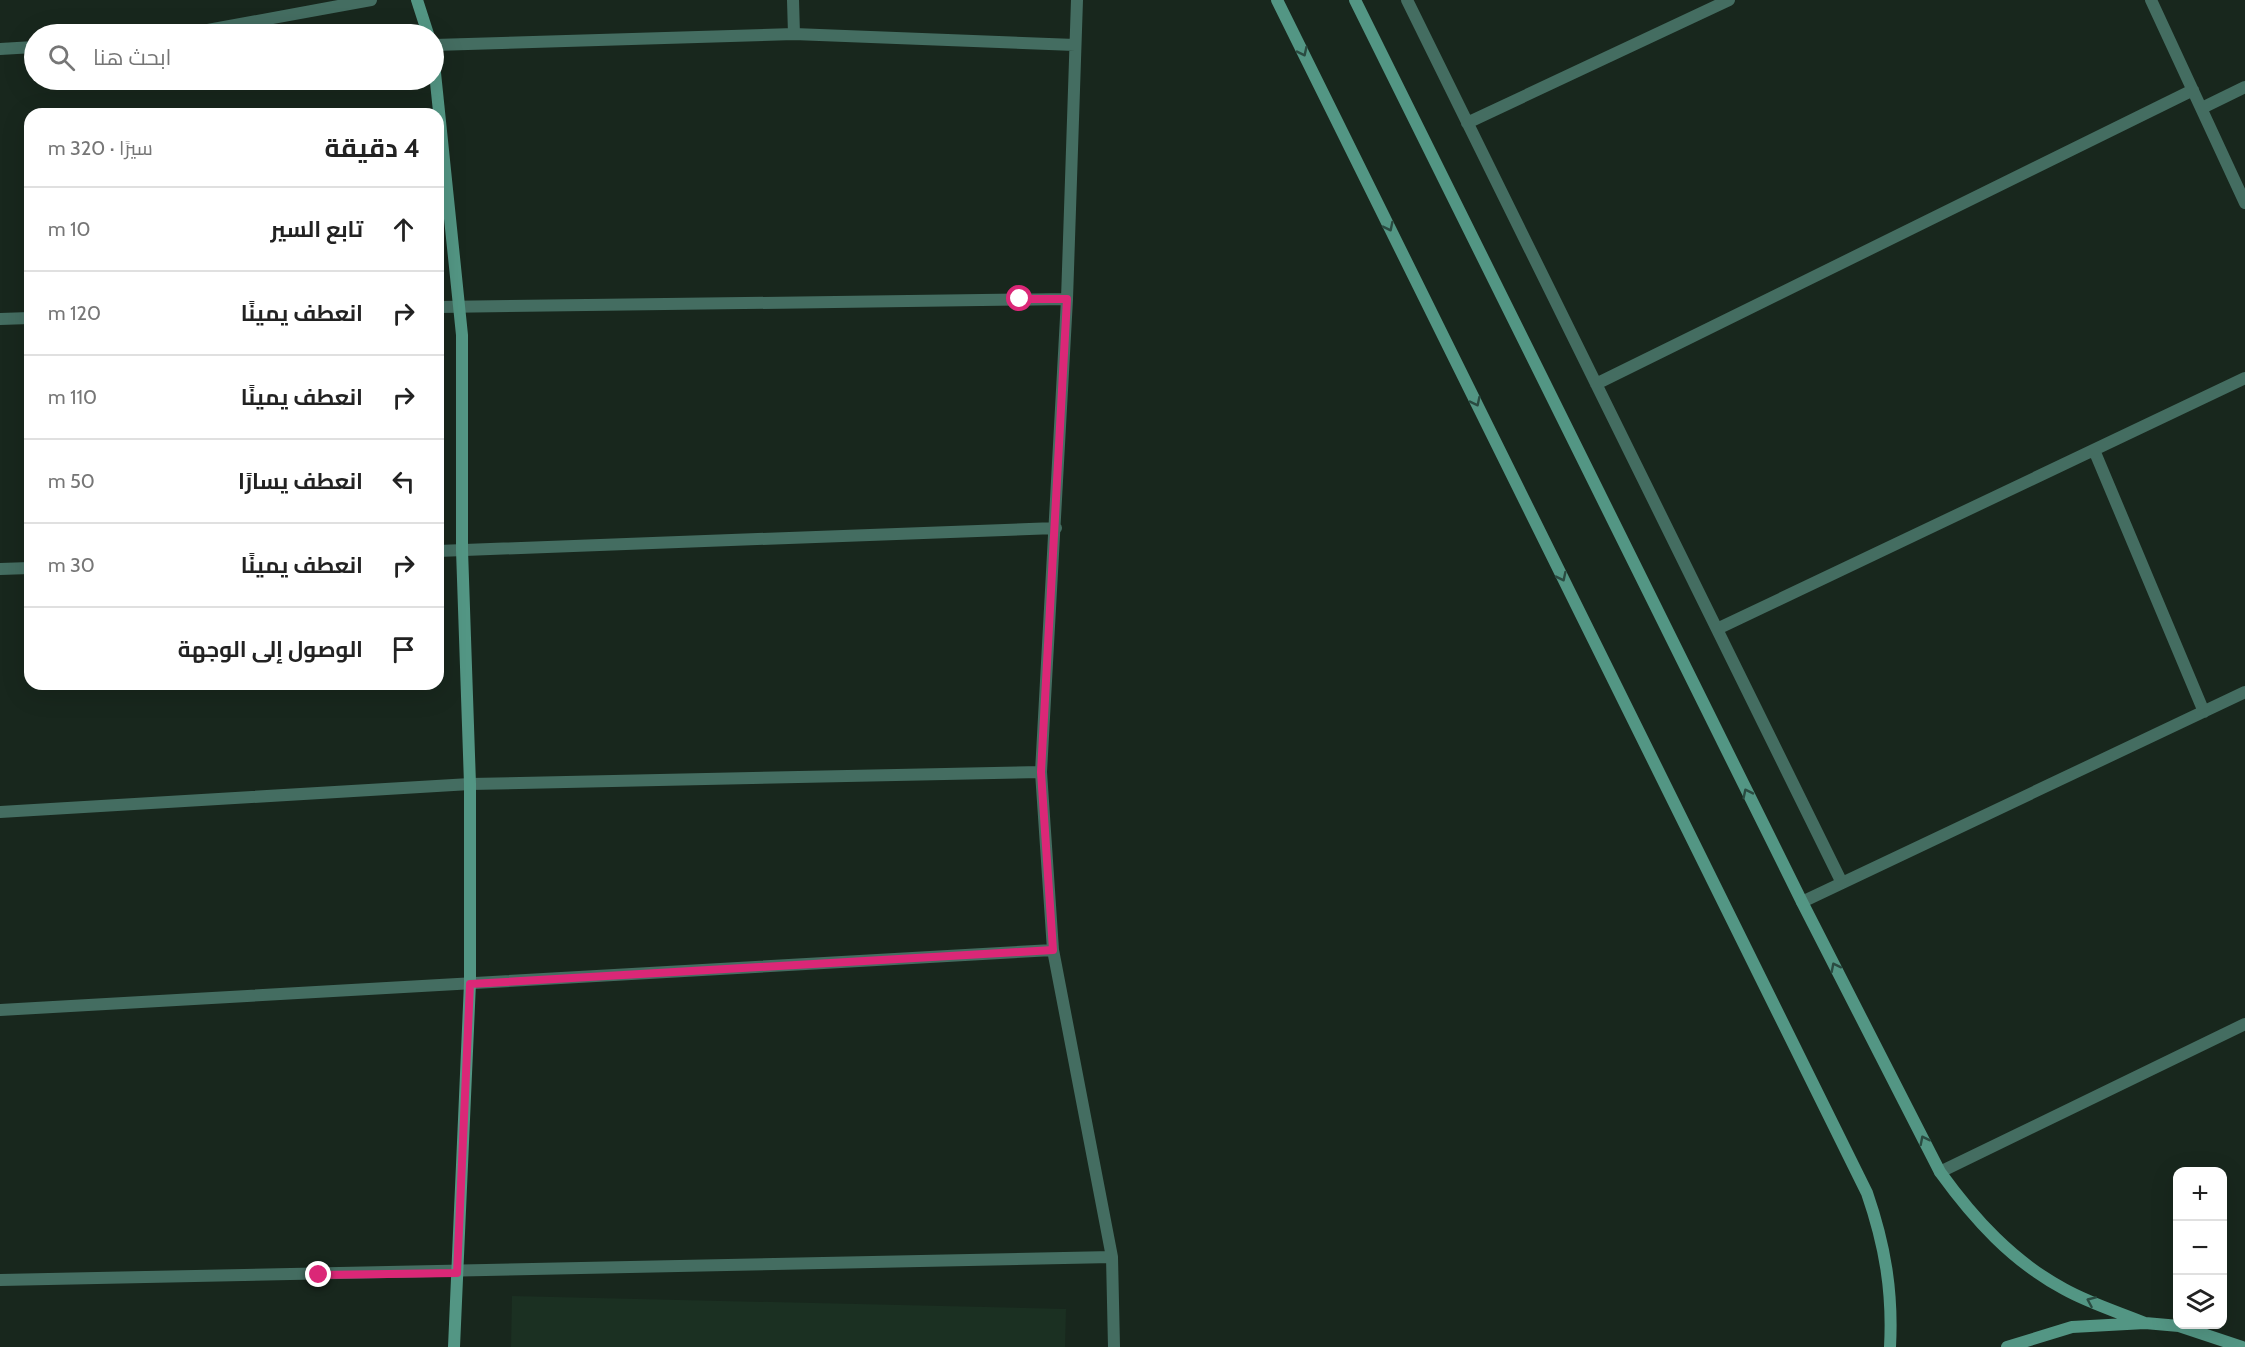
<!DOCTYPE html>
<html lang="ar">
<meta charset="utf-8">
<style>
:root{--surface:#fff;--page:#f2f2f2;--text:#222;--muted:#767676;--line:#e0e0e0}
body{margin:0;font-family:Cabin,Cairo,sans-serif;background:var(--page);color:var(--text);direction:rtl}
.controls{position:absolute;right:18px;bottom:18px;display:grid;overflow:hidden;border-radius:12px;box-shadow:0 6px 24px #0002}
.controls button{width:54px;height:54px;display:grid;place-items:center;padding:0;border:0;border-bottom:2px solid var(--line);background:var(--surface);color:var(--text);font:30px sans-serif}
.stop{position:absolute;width:18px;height:18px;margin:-14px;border:4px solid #db2777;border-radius:50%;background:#fff}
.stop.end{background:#db2777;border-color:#fff;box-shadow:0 2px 6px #0008}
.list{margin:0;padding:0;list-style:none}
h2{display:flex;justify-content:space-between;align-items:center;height:78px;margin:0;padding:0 24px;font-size:26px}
h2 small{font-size:20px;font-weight:400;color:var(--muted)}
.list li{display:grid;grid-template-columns:39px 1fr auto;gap:18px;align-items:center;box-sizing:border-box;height:84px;padding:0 24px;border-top:2px solid var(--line)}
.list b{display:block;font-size:22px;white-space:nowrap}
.list em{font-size:20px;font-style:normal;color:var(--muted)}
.icon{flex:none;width:33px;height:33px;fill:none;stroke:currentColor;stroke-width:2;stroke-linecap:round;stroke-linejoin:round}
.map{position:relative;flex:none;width:2245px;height:1347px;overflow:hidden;direction:ltr}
.search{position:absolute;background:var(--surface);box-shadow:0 6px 24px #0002;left:24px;top:24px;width:420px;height:66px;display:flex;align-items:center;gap:15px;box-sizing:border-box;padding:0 21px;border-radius:33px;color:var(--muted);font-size:22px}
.panel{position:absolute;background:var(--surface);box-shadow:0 6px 24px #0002;left:24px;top:108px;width:420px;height:582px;border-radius:18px;direction:rtl}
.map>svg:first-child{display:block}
.built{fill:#1b3022}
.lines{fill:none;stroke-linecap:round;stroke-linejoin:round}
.street{stroke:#446d61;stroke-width:12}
.secondary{stroke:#539684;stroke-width:12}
.oneway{stroke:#2a4b41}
.route{stroke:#db2777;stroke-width:8}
</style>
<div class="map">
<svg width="2245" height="1347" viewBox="0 0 2245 1347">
<rect width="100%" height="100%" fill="#18271d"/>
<!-- built -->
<path class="built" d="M 512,1296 L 1066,1309 L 1065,1347 L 511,1347 Z"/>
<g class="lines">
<!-- street -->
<path class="street" d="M 793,0 L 794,34
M 1077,0 L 1067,299 L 1041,772 L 1053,950 L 1112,1257 L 1114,1347
M 1407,0 L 1842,883
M 2151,0 L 2245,203
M 186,34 L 371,0
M 434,45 L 794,34 L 1075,45
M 0,49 L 34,47
M 2202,108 L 2245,87
M 1467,123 L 1729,0
M 438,307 L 1067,299
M 0,319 L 30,318
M 1596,384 L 2193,90
M 2094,450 L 2204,712
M 438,551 L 1056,528
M 0,569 L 30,568
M 1717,629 L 2245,378
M 0,812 L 470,784 L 1041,772
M 1802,902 L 2245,692
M 0,1010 L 1053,950
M 1940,1172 L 2245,1024
M 0,1280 L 1112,1257"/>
<!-- secondary -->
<path class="secondary" d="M 417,0 L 428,34
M 1277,0 L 1867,1193 C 1885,1245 1893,1292 1890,1347
M 1355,0 L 1802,902 L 1940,1172 C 1974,1219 2012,1261 2064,1289 C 2089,1303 2118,1312 2145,1323
M 434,63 L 462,335 L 462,550 L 470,784 L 470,983 L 454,1347
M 2007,1347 L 2072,1327 L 2145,1323 L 2179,1326 L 2242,1347"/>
</g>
<!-- one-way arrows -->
<defs><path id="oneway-chevron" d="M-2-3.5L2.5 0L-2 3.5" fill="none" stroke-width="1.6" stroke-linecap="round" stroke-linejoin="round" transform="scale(1.5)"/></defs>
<g class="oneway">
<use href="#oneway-chevron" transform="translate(1303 52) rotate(64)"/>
<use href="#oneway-chevron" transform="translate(1389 227) rotate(64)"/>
<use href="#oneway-chevron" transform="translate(1476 402) rotate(64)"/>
<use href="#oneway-chevron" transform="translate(1562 577) rotate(64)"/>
<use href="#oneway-chevron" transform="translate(1747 793) rotate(-116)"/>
<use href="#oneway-chevron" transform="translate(1835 967) rotate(-117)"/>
<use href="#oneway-chevron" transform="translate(1924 1140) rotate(-117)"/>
<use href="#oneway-chevron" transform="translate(2091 1301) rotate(-156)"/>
</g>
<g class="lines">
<!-- route -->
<path class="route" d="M 319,1275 L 457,1273 L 470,984 L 1053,950 L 1041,772 L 1067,299 L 1020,299"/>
</g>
</svg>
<div class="controls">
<button>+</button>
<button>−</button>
<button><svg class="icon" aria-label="layers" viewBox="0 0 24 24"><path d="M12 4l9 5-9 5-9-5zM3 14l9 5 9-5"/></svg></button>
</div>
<div class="stop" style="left:1020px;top:299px"></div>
<div class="stop end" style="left:319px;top:1275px"></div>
<div class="search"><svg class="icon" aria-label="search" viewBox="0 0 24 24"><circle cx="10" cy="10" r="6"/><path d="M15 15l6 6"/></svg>ابحث هنا</div>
<section class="panel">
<h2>4 دقيقة<small>سيرًا · 320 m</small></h2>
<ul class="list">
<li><svg class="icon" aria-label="ahead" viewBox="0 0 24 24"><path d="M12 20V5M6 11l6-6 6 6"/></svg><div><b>تابع السير</b></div><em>10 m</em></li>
<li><svg class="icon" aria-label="right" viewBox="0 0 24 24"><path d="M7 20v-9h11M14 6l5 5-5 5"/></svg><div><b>انعطف يمينًا</b></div><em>120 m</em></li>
<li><svg class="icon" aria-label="right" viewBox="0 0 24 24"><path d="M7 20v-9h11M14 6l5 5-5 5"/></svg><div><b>انعطف يمينًا</b></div><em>110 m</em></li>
<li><svg class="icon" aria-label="left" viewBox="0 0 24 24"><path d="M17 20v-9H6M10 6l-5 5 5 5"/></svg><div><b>انعطف يسارًا</b></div><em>50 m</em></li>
<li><svg class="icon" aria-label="right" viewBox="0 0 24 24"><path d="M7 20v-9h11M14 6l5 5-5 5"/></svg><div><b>انعطف يمينًا</b></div><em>30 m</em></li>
<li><svg class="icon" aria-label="arrive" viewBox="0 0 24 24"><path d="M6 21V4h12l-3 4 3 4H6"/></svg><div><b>الوصول إلى الوجهة</b></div></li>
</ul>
</section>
</div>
